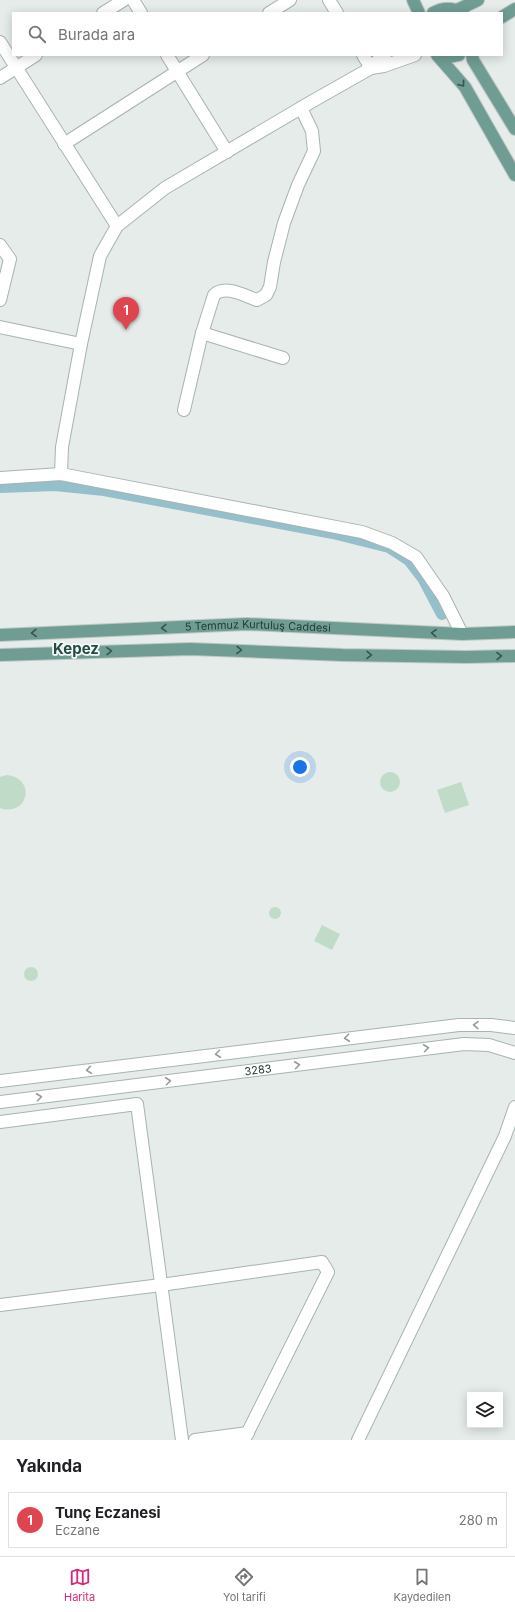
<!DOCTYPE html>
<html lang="tr">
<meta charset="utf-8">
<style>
:root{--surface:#fff;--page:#f6f6f6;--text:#202124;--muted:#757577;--line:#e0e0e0;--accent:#db2777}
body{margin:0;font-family:Inter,sans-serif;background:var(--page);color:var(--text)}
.controls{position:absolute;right:12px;bottom:12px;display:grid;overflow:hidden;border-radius:0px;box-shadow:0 2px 10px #0003}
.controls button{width:36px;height:36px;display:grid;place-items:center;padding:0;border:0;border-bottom:1px solid var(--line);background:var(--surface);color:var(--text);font:20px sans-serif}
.you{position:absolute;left:300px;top:767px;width:14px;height:14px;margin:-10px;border:3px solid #fff;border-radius:50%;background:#1a73e8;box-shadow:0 0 0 6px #1a73e833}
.badge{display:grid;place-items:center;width:26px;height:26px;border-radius:50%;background:var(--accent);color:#fff;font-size:13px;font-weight:700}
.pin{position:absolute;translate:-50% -33px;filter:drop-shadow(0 1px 2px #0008)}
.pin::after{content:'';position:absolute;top:21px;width:14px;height:12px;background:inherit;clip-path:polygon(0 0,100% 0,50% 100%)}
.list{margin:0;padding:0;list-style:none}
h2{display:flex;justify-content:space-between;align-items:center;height:52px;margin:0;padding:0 16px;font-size:17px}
h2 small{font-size:13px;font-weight:400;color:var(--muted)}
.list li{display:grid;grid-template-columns:26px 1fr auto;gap:12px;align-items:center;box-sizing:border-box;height:56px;margin:0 8px 8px;padding:0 8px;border:1px solid var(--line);border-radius:0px}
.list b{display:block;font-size:15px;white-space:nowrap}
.list p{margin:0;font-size:13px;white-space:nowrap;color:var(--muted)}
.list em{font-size:13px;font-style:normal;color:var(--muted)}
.icon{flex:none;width:22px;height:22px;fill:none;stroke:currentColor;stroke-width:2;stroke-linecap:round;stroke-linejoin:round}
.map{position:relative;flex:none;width:515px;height:1440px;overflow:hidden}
.search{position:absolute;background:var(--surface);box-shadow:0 2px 10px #0003;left:12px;right:12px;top:12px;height:44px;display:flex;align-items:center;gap:10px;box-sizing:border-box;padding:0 14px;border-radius:0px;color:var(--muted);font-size:15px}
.sheet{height:116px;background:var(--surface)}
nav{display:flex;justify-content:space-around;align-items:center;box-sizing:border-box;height:56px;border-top:1px solid var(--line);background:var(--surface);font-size:11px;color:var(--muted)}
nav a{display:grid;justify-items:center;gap:2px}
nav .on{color:var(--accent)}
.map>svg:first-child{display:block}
.green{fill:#c1dbc9}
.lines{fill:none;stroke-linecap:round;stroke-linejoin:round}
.canal{stroke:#94bfcb;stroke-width:12}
.minor-casing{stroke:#a8b4b0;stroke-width:14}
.major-casing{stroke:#c2c8c7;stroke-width:14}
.minor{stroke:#fff;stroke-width:12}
.major{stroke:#6f9d94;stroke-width:12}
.oneway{stroke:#38544f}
.oneway2{stroke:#929e9c}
.labels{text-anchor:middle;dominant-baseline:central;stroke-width:3.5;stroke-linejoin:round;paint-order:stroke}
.street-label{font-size:11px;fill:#263c38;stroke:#f5f9f7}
.district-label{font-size:15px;font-weight:bold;fill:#244c45;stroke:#f5f9f7}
</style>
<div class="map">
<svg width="515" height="1440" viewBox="0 0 515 1440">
<rect width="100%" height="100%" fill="#e5ece9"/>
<!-- green -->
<path class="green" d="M380 782a10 10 0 1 1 20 0a10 10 0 1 1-20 0Z
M 7,775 C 37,778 28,818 0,808 L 0,777 Z
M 461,782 L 469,805 L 445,813 L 437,790 Z
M269 913a6 6 0 1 1 12 0a6 6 0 1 1-12 0Z
M 322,925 L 340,934 L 332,950 L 314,941 Z
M24 974a7 7 0 1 1 14 0a7 7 0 1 1-14 0Z"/>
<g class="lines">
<!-- canal -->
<path class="canal" d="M 0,487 L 55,485 L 104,490 L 333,533 L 389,547 L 409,560 L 423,578 L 442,614"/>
<defs>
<g id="minor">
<path d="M 133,0 L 141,13"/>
<path d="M 329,0 L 337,13"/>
<path d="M 103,13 L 124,0"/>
<path d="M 269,13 L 290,0"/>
<path d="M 0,42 L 117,226"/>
<path d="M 167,55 L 227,152"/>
<path d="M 363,55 L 371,68"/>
<path d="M 371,68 L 380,58 L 385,55"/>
<path d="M 0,78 L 36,55"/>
<path d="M 64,144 L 203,55"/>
<path d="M 0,245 L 10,259 L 0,300"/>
<path d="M 0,327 L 81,344"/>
<path d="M 202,333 L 283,358"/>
<path d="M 184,410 L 202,333 L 214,295 C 225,284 245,296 257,300 L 266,295 L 270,287 L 274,262 L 284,223 L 298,185 L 314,151 L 312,131 L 301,108"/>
<path d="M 61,474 L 62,447 L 81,344 L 100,256 L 117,226 L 165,188 L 311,102 L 371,68 L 384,66 L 415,55"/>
<path d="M 0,478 L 61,474 L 362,532 L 392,543 L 416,557 L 443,596 L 462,634"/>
<path d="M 0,1081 L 459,1025 L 491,1025 L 515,1028"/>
<path id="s1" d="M 0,1102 L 464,1044 L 489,1045 L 515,1053"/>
<path d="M 0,1122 L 137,1104 L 182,1440"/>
<path d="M 0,1305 L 161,1285 L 322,1262 L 328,1272 L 244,1440"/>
<path d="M 195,1440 L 248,1433"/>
<path d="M 358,1440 L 505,1136 L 515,1107"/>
</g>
<g id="major">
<path d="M 413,0 L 419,13"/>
<path d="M 457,10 L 478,0"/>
<path d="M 433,13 C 443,7 452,7 463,13"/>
<path d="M 502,17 L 515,9"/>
<path d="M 437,55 L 465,87 L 515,175"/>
<path d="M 438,55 C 445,58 451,57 459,55"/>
<path d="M 472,55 L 473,60 L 515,129"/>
<path id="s2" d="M 0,635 L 247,624 L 462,634 L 515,632"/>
<path d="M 0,655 L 190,649 L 343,655 L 467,657 L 515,656"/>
</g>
</defs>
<!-- minor casing -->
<use href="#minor" class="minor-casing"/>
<!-- major casing -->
<use href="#major" class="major-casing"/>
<!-- minor -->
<use href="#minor" class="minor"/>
<!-- major -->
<use href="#major" class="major"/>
</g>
<!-- one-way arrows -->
<defs><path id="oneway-chevron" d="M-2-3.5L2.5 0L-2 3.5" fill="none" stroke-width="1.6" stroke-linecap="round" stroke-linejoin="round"/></defs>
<g class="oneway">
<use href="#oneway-chevron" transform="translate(462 84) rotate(52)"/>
<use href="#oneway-chevron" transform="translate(164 628) rotate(178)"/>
<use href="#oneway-chevron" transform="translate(34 633) rotate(178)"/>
<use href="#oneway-chevron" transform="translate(434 633) rotate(-177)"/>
<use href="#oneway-chevron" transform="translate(239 650) rotate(2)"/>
<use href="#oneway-chevron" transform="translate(109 651) rotate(-1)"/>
<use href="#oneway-chevron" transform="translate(369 655) rotate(1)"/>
<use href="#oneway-chevron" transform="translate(499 656) rotate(-1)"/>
</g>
<g class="oneway2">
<use href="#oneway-chevron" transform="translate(476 1025) rotate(-179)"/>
<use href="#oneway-chevron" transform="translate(347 1038) rotate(173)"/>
<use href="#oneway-chevron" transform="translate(426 1048) rotate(-7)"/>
<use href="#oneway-chevron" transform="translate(218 1054) rotate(173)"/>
<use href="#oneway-chevron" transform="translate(297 1065) rotate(-7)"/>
<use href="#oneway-chevron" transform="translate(89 1070) rotate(172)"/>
<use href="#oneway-chevron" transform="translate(168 1081) rotate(-7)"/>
<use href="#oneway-chevron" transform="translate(39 1097) rotate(-7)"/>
</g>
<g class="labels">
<!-- street labels -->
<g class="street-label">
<text stroke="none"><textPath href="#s2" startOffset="258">5 Temmuz Kurtuluş Caddesi</textPath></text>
<text stroke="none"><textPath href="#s1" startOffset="260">3283</textPath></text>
</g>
<!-- district labels -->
<g class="district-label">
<text x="76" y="648">Kepez</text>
</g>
</g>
</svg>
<div class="controls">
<button><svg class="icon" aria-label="layers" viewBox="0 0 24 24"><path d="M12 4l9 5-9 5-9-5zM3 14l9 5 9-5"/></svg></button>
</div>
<div class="you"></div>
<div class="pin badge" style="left:126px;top:330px;background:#e0444e">1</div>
<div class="search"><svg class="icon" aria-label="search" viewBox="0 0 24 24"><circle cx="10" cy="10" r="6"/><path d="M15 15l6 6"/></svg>Burada ara</div>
</div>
<section class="sheet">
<h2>Yakında<small></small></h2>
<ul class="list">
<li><span class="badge" style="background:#e0444e">1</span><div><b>Tunç Eczanesi</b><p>Eczane</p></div><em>280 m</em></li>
</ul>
</section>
<nav>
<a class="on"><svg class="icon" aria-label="map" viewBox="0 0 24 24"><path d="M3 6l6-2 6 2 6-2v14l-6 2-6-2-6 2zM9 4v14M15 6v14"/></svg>Harita</a>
<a><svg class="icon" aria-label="directions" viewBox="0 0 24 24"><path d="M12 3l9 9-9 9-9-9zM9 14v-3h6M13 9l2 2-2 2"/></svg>Yol tarifi</a>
<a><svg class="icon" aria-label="saved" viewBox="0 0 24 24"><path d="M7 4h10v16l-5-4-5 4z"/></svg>Kaydedilen</a>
</nav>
